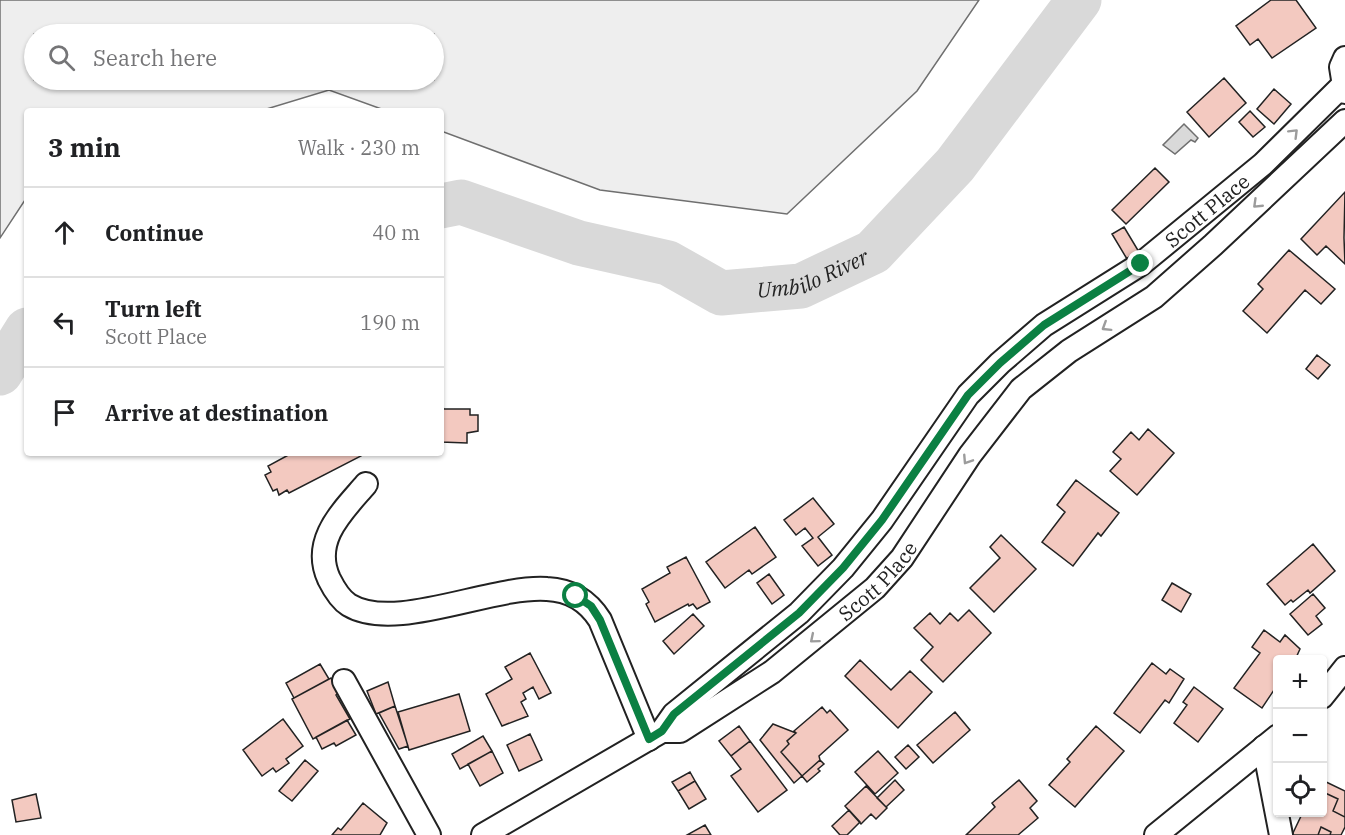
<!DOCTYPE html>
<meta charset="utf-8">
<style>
:root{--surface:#fff;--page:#f6f6f6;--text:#202124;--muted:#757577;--line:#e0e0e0}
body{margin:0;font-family:"IBM Plex Serif",serif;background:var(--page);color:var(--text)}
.controls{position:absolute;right:18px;bottom:18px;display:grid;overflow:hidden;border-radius:6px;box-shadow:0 2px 4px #0004}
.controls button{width:54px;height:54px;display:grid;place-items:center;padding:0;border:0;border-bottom:2px solid var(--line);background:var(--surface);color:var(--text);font:30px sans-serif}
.stop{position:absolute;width:18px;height:18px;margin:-14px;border:4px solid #0b8043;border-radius:50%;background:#fff}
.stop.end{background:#0b8043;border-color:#fff;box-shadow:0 2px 6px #0008}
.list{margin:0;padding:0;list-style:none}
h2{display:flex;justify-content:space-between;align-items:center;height:78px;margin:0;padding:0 24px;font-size:26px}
h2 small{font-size:20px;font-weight:400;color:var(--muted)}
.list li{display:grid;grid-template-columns:39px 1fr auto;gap:18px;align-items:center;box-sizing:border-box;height:90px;padding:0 24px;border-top:2px solid var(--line)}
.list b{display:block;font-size:22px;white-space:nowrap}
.list p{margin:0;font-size:20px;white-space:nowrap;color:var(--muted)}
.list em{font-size:20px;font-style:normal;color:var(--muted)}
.icon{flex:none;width:33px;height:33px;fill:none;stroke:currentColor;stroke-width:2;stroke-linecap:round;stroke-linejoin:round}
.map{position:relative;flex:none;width:1345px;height:835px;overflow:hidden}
.search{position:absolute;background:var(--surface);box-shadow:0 2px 4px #0004;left:24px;top:24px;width:420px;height:66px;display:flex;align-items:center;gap:15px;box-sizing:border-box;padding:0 21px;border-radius:33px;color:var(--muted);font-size:22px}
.panel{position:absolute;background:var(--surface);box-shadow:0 2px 4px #0004;left:24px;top:108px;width:420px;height:348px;border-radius:6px}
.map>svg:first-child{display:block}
.green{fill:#eee;stroke:#6f6f6f;stroke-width:1.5;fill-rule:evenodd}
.water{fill:#d9d9d9;stroke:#6f6f6f;stroke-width:1.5}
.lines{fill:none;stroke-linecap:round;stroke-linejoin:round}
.river{stroke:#d9d9d9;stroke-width:45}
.building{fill:#f3c9c0;stroke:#222;stroke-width:1.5}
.street-casing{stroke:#222;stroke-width:26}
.street{stroke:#fff;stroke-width:22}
.oneway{stroke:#9c9c9c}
.route{stroke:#0b8043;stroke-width:8}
.labels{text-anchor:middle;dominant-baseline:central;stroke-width:4.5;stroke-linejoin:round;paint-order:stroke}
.street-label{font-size:20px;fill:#222;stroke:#fff}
.water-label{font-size:21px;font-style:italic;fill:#222;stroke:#fff}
</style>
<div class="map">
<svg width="1345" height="835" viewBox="0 0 1345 835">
<rect width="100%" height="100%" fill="#fff"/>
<!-- green -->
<path class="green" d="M 0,0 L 979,0 L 917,91 L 787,214 L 600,190 L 441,131 L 441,111 L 387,111 L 329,90 L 260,111 L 27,111 L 27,197 L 0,238 ZM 34,34 L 434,34 L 434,80 L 34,80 Z"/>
<!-- water -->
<path class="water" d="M 1184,124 L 1198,138 L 1195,142 L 1191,140 L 1175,154 L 1163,145 Z"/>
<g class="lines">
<!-- river -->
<g class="river">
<path id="s1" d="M 441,206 L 461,202 L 579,243 L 668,263 L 721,293 L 801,286 L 873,252 L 955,165 L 1079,0"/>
<path d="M 0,373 L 27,330"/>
</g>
</g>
<!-- building -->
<path class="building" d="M 1271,0 L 1296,0 L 1316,28 L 1272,58 L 1258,39 L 1250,45 L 1236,26 Z
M 1224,78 L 1246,103 L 1209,137 L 1187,112 Z
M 1274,89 L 1291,104 L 1274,124 L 1257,109 Z
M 1250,111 L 1265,127 L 1253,137 L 1239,122 Z
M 1155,168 L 1169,182 L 1126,224 L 1112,210 Z
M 1345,192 L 1344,238 L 1345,264 L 1326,246 L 1317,255 L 1301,239 Z
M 1124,227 L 1139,252 L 1127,259 L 1112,234 Z
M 1289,250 L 1335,289 L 1321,304 L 1305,290 L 1267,333 L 1243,311 L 1263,289 L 1258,284 Z
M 1317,355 L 1330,365 L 1318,379 L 1306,369 Z
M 441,405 L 444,409 L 470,409 L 470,415 L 478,415 L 478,431 L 467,433 L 467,443 L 441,442 Z
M 1148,429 L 1174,453 L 1137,495 L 1110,471 L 1121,459 L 1113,452 L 1131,432 L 1139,440 Z
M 292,453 L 360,453 L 361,456 L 289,493 L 287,490 L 279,495 L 277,489 L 273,491 L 265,475 L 271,472 L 268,466 Z
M 1076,480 L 1119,513 L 1101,536 L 1098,533 L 1073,566 L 1042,542 L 1065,512 L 1057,505 Z
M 813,498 L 834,524 L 818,537 L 832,555 L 818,566 L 802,546 L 813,538 L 805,528 L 796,535 L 784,520 Z
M 755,527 L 776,557 L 752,574 L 749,570 L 725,588 L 706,562 Z
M 1001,535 L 1036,569 L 994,612 L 970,588 L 1000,558 L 990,547 Z
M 1313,544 L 1335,571 L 1310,593 L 1308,590 L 1293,602 L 1291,600 L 1285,605 L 1267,584 Z
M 686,557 L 710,602 L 697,609 L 693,604 L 689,606 L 688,604 L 655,622 L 646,604 L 649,602 L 642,589 L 670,573 L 667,567 Z
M 769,574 L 784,595 L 772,604 L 757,583 Z
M 1172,583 L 1191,594 L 1181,612 L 1162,600 Z
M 1313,594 L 1325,608 L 1316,616 L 1322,624 L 1308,635 L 1290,614 Z
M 969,610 L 991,633 L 943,682 L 921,660 L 933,647 L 914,628 L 930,613 L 940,624 L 950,613 L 958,621 Z
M 693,614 L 704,626 L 674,654 L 663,641 Z
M 1264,630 L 1280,642 L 1285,635 L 1300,649 L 1295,660 L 1278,660 L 1278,684 L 1262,708 L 1234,688 L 1260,653 L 1252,647 Z
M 530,653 L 551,693 L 539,699 L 533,687 L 523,693 L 526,699 L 521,702 L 528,716 L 502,726 L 486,694 L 512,679 L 505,667 Z
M 860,660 L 891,690 L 910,671 L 932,692 L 898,728 L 845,676 Z
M 1152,663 L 1166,674 L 1170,669 L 1184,679 L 1169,703 L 1165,700 L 1140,733 L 1114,713 Z
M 320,664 L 329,679 L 294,698 L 286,683 Z
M 331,678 L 339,693 L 336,695 L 350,719 L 313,739 L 292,699 Z
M 388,682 L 395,706 L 376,714 L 367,691 Z
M 1194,687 L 1223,709 L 1198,742 L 1174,723 L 1187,705 L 1183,702 Z
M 459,694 L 470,731 L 409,750 L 398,712 Z
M 395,706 L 408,746 L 399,749 L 379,713 Z
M 822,707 L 827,713 L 830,710 L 848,730 L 819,756 L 820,760 L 802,776 L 781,752 L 789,744 L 787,741 L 796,733 L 794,731 Z
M 955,712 L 970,730 L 933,763 L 917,745 Z
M 283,719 L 303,746 L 286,759 L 289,763 L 276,772 L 273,768 L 262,776 L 243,750 Z
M 347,720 L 356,735 L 336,746 L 334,743 L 322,749 L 316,737 Z
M 773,724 L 796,733 L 787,741 L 789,744 L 781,752 L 802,776 L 794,783 L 760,740 Z
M 739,726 L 750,741 L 731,756 L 719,741 Z
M 1096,726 L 1124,751 L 1075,807 L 1049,785 L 1070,762 L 1067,759 Z
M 530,734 L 542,760 L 519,771 L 507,745 Z
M 483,736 L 492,751 L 460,769 L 452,754 Z
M 750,741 L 787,790 L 758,812 L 731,776 L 741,769 L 731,756 Z
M 908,745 L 919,757 L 906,769 L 895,757 Z
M 492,751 L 503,773 L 480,786 L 468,764 Z
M 878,751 L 898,773 L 875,794 L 855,772 Z
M 305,760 L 318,771 L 292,801 L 279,791 Z
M 820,760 L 824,764 L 818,769 L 820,771 L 807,782 L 802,776 Z
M 690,772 L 695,781 L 678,791 L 672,782 Z
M 895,780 L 904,790 L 886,807 L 877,798 Z
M 1019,780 L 1037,801 L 1030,808 L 1038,818 L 1018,835 L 966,835 L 995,807 L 992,803 Z
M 1322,780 L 1345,791 L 1345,817 L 1333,811 L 1338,799 L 1323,792 Z
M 695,781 L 706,799 L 689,809 L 678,791 Z
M 866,786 L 887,808 L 876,819 L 871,814 L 861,824 L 845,806 Z
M 1322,789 L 1323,792 L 1338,799 L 1333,811 L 1345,817 L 1345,827 L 1341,835 L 1330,835 L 1331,832 L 1321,827 L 1318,835 L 1292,835 L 1303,812 L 1322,812 Z
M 36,794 L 41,818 L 16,822 L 12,800 Z
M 363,803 L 387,823 L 380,835 L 332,835 L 338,828 L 341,830 Z
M 849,810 L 860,822 L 847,835 L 840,835 L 832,826 Z
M 705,825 L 711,835 L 687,835 Z
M 1321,827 L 1331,832 L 1330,835 L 1318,835 Z"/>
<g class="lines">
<defs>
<g id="street">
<path d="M 1345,58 L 1341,67 L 1345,92"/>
<path d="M 366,484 C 343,511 311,540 329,579 C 333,587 341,600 349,605 C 395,633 492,585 547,589 C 570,590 588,601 600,620 L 649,739"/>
<path d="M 344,681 L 429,835"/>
<path d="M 1322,697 L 1345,668"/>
<path id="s2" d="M 662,731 L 680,731 L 772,672 L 875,588 L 902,558 L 970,455 L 1021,389 L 1069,351 L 1154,297 L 1213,245 L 1345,121"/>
<path d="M 1264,747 L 1281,835"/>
<path id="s3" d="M 483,835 L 662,731 L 674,714 L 799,613 L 843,568 L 882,520 L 968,395 L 1000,363 L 1044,325 L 1141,264 L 1263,164 L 1342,86"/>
<path d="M 1156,835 L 1278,736"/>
</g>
</defs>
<!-- street casing -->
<use href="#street" class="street-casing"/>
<!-- street -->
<use href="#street" class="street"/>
</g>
<!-- one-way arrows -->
<defs><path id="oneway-chevron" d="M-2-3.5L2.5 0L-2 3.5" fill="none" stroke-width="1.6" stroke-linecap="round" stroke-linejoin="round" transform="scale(1.5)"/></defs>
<g class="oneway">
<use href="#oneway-chevron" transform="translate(1294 133) rotate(-45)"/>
<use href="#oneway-chevron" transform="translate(1257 204) rotate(136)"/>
<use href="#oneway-chevron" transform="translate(1106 327) rotate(148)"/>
<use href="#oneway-chevron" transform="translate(967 460) rotate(123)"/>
<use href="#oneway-chevron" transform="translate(814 639) rotate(140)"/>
</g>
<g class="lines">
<!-- route -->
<path class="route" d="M 576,596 L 591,606 L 600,620 L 649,739 L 662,731 L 674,714 L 799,613 L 843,568 L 882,520 L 968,395 L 1000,363 L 1044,325 L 1141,264"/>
</g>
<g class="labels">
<!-- street labels -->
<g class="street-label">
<text stroke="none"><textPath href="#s3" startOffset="968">Scott Place</textPath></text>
<text stroke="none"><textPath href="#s2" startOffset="267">Scott Place</textPath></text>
</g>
<!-- water labels -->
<g class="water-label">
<text stroke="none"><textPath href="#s1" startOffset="392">Umbilo River</textPath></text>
</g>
</g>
</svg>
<div class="controls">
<button>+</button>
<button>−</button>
<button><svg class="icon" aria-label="locate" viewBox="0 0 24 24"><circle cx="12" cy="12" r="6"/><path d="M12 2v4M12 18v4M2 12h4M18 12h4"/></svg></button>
</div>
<div class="stop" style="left:576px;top:596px"></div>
<div class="stop end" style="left:1141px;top:264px"></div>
<div class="search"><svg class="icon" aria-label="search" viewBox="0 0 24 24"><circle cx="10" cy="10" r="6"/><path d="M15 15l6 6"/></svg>Search here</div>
<section class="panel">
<h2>3 min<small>Walk · 230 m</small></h2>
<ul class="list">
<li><svg class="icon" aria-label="ahead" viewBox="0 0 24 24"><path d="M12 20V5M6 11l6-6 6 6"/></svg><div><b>Continue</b></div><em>40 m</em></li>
<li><svg class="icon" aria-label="left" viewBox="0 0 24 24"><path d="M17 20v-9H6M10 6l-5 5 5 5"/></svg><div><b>Turn left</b><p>Scott Place</p></div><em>190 m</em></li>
<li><svg class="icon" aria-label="arrive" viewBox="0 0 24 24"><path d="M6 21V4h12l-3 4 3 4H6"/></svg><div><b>Arrive at destination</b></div></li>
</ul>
</section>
</div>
